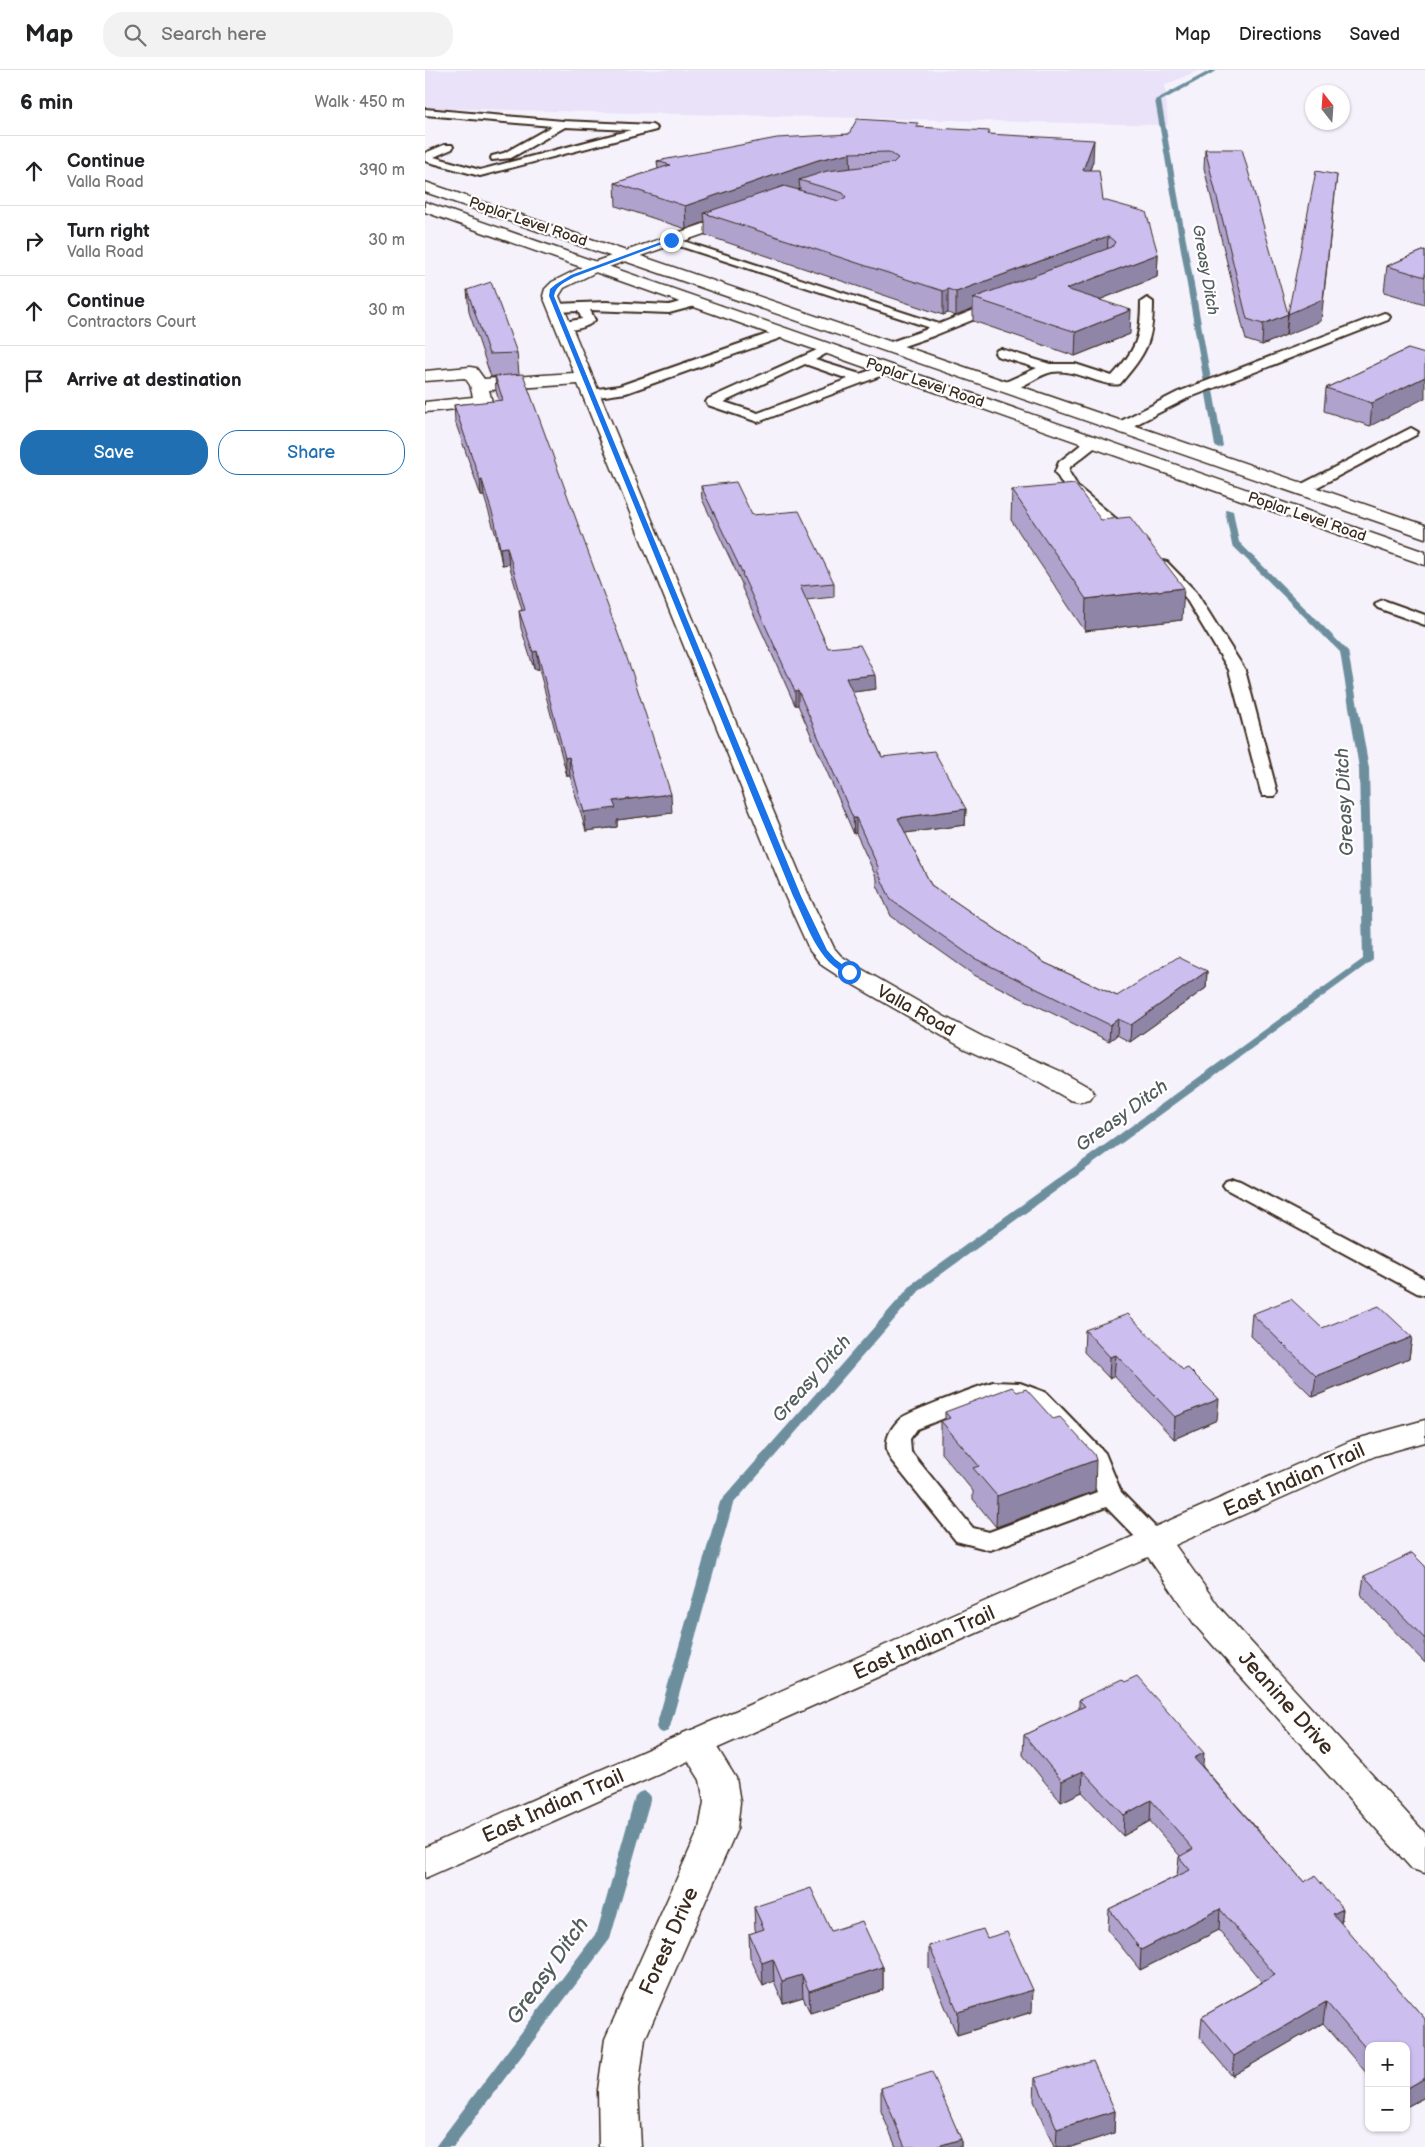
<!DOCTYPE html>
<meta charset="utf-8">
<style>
:root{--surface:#fff;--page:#f2f2f2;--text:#202124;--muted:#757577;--line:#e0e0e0;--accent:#1f6fb2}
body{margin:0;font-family:"Balsamiq Sans",sans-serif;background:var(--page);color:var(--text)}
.controls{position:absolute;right:15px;bottom:15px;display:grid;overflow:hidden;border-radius:10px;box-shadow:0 1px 4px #0004}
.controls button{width:45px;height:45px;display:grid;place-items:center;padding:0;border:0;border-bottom:1px solid var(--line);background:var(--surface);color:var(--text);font:25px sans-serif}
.compass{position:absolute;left:880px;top:15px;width:45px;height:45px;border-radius:50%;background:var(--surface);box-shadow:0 1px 4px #0004;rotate:343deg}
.stop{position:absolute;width:15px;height:15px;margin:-11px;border:4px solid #1a73e8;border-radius:50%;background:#fff}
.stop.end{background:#1a73e8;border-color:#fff;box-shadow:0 1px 5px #0008}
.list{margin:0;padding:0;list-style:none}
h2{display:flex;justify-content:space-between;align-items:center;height:65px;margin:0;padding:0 20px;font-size:21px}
h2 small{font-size:16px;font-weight:400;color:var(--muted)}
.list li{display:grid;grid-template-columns:32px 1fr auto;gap:15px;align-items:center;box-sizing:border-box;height:70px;padding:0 20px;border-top:1px solid var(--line)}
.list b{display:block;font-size:19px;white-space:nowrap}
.list p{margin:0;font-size:16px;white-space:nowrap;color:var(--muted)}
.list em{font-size:16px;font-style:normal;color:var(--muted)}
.actions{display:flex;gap:10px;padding:15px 20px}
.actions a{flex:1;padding:11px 0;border:1px solid var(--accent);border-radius:20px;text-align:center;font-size:18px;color:var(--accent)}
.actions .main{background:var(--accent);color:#fff}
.icon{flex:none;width:28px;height:28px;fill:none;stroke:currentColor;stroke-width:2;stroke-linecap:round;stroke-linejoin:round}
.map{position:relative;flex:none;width:1000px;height:2077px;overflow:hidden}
header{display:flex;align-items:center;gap:30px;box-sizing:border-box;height:70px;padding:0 25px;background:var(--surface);border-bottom:1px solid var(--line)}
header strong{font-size:24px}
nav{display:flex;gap:28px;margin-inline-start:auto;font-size:18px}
.search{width:350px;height:45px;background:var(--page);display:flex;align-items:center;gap:12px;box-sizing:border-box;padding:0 18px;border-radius:20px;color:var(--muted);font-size:19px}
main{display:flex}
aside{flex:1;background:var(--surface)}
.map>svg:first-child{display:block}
.built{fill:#e9e2f8}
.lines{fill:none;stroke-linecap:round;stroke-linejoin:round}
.stream{fill:#6d8f9d;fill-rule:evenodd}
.lane-casing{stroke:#3b2a1e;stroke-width:4}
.street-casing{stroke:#3b2a1e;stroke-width:3}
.secondary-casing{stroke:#3b2a1e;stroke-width:3}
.lane{fill:#fff;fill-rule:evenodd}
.street{fill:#fff;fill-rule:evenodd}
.secondary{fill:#fff;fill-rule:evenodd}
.wall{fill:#afa3ce;stroke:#3b2a1e}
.shaded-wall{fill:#8f85a7;stroke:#3b2a1e}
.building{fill:#ccbeef;stroke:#3b2a1e}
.route{fill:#1a73e8}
.labels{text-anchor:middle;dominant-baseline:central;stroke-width:4.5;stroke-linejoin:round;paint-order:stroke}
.far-street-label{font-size:15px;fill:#3b2a1e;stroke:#fff}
.far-water-label{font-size:16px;font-style:italic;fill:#545d5d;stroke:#fff}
.street-label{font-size:18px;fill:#3b2a1e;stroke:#fff}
.water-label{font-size:19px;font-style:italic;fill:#545d5d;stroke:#fff}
.near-street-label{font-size:21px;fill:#3b2a1e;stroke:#fff}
.near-water-label{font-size:22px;font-style:italic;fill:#545d5d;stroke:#fff}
</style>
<header>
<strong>Map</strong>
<div class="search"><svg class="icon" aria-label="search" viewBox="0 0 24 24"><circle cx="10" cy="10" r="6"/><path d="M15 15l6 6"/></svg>Search here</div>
<nav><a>Map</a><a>Directions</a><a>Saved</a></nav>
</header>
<main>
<aside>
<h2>6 min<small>Walk · 450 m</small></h2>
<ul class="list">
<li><svg class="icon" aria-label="ahead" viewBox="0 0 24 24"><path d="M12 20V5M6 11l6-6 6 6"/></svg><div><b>Continue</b><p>Valla Road</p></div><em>390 m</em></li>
<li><svg class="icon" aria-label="right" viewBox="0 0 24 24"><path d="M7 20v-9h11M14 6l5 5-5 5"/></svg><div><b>Turn right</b><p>Valla Road</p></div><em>30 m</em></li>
<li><svg class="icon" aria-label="ahead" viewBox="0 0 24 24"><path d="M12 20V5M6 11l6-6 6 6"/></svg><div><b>Continue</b><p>Contractors Court</p></div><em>30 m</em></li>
<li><svg class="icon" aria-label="arrive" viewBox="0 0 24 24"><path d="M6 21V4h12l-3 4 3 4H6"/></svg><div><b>Arrive at destination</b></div></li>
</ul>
<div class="actions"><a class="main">Save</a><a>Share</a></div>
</aside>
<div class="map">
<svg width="1000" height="2077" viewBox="0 0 1000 2077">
<rect width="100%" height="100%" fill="#f5f2fc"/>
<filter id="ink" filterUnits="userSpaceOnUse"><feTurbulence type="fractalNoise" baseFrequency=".02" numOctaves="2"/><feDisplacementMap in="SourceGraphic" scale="10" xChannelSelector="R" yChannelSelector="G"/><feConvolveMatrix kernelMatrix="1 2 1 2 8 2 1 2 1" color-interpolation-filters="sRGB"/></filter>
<g filter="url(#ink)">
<!-- built -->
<path class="built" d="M 0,0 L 774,0 L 740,15 L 743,55 L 0,38 Z"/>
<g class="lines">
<!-- stream -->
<path class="stream" d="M 786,0 L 793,0 L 736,31 L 798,376 L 794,378 L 790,376 L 730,30 Z
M 801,439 L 808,441 L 814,472 L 923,581 L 944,698 L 948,890 L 496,1219 L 308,1434 L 245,1657 L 243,1661 L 238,1663 L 233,1661 L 231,1657 L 295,1432 L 488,1213 L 938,889 L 934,698 L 915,582 L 807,475 L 800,441 Z
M 218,1721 L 223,1723 L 226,1727 L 185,1869 L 28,2077 L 10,2077 L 172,1862 L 210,1727 L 213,1723 Z"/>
<defs>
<path id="lane" d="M 0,39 L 138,51 L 227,55 L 232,58 L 231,60 L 55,106 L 0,91 L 0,83 L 19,75 L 27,75 L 28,77 L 27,79 L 9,87 L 55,100 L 206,60 L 140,57 L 86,88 L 67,90 L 66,88 L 67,86 L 79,83 L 127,56 L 0,45 Z
M 246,167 L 514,254 L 569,232 L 577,232 L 579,235 L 577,238 L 508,266 L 464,281 L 460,280 L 458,277 L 460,274 L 500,260 L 503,257 L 242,172 L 240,170 L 242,168 Z
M 270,228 L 274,229 L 276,232 L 274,235 L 244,243 L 165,240 L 170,250 C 162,259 145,261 134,259 L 132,256 L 134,253 L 157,249 L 153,241 L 131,242 L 125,238 L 131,234 L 181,232 L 244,235 Z
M 722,228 L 728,232 C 728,273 721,283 695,314 C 679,318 651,298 627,302 C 611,305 593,324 576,320 L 575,317 L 576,314 L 612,298 L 572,286 L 570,283 L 572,280 L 576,279 L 625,294 L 650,294 L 687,306 C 711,280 716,267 716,232 Z
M 959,243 L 963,244 L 965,247 L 963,250 L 763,328 L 700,360 L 695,361 L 688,357 L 690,354 L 753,322 Z
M 357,259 L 363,263 L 361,266 L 201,323 L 166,328 L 159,324 L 166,320 L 194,316 Z
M 403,275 L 407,276 L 409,279 L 390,290 L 435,304 L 461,295 L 467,299 L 466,302 L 333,352 L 283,335 L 281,332 L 283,329 ZM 380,294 L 423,309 L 333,343 L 299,332 Z
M 986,358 L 993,362 L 991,365 L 881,423 L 876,424 L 869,420 L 871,417 Z
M 668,368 L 673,369 L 675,372 L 673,375 L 645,397 L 644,402 L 653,417 L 707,462 L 709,465 L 707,468 L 697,468 L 643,423 L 630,402 L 634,392 L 663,369 Z
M 737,491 L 742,492 L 771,522 L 820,600 L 852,722 L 850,726 L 838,726 L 836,722 L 804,600 L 760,527 L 730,495 L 732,492 Z
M 958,530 L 1000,545 L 1000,555 L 953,538 L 950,535 L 953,532 Z
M 808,1109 L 815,1111 L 1000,1209 L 1000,1225 L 992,1223 L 801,1119 L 798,1115 L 801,1111 Z
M 568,1312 L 595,1313 L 622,1323 L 680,1383 L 696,1422 L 739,1466 L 742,1472 L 739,1478 L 730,1481 L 721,1478 L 681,1437 L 565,1480 L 531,1471 L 466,1390 C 457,1375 463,1360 475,1349 C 482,1342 555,1316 568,1312 ZM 570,1328 L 593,1329 L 606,1333 L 661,1392 L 672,1422 L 564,1462 L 548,1458 L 486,1382 L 485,1369 L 492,1359 Z"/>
<path id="street" d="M 316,141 L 322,143 L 324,146 L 322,149 L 175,200 L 139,218 L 134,226 L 312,655 L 384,826 L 409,878 L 416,886 L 433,897 L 520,947 L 558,967 L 635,1001 L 665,1018 L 669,1024 L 665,1030 L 655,1032 L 645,1030 L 615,1013 L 540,979 L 415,907 L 398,896 L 385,881 L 360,826 L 153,314 L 64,320 L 67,332 L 64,336 L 0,342 L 0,332 L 48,327 L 45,315 L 40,308 L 0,311 L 0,301 L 45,297 L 51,298 L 59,309 L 149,303 L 118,226 L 120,219 L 127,212 L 163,194 Z
M 270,1659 L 283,1663 L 311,1708 L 315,1732 L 312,1759 L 220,1969 L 213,2020 L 216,2077 L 174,2077 L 173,2020 L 180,1969 L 274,1759 L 279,1732 L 275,1710 L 252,1673 L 257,1663 Z"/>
<path id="secondary" d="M 0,112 L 1000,455 L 1000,468 L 0,122 Z
M 0,132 L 1000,482 L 1000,495 L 0,142 Z
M 1000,1350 L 1000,1372 L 950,1386 L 750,1475 L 794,1537 L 1000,1763 L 1000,1803 L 987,1799 L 770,1555 L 723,1487 L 0,1808 L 0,1777 L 928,1370 Z"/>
</defs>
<!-- lane casing -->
<use href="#lane" class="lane-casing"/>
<!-- street casing -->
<use href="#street" class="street-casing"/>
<!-- secondary casing -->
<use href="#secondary" class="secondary-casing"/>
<!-- lane -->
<use href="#lane" class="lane"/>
<!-- street -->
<use href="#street" class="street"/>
<!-- secondary -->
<use href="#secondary" class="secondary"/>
</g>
<!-- wall -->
<path class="wall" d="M 493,57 L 565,64 L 668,91 L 665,100 L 678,130 L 733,184 L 732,207 L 674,230 L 705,264 L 650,286 L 548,251 L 548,239 L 531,246 L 523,243 L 518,245 L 280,165 L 280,152 L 261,159 L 191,136 L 190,113 L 233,99 L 232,91 L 424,64 Z
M 780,79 L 863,244 L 861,265 L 837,275 L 821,270 L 779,98 Z
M 1000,180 L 1000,234 L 959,222 L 962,196 Z
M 42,220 L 92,283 L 94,304 L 247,743 L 192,750 L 192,757 L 161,761 L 145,706 L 142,706 L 114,599 L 109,599 L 96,558 L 94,541 L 97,540 L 84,494 L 77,495 L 72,469 L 59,426 L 56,426 L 30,351 L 29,335 L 74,331 L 71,321 L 70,306 L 66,307 L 44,242 Z
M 983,279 L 945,356 L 899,341 L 901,318 Z
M 276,416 L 327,445 L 409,513 L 409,527 L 381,530 L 403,578 L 451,619 L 427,622 L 457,687 L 541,739 L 540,755 L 480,763 L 506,815 L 620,893 L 692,926 L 782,901 L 781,918 L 705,972 L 692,965 L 684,971 L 549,905 L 466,846 L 452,815 L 452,809 L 431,763 L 429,764 L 373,635 L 370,635 L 317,518 L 317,514 L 277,429 Z
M 587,420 L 676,450 L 757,550 L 660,561 L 586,450 Z
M 827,1244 L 897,1258 L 987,1267 L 984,1288 L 888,1327 L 825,1265 Z
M 660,1260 L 792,1350 L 749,1369 L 689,1306 L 684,1308 L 659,1282 Z
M 520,1342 L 670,1421 L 571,1457 L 548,1429 L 548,1421 L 516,1383 L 516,1351 L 520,1350 Z
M 1000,1496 L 1000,1593 L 936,1526 L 939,1506 Z
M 654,1630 L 778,1697 L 879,1812 L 918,1839 L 916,1854 L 1000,1949 L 1000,2027 L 981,2037 L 981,1976 L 944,1976 L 944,2006 L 898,1953 L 807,2006 L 775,1968 L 777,1947 L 837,1912 L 794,1860 L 715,1900 L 683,1860 L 684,1839 L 752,1806 L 754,1787 L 755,1786 L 725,1751 L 698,1766 L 657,1722 L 636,1732 L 598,1685 L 599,1665 L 654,1639 Z
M 329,1837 L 406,1861 L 458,1897 L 458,1920 L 385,1943 L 378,1927 L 358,1933 L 349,1911 L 338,1916 L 325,1887 L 324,1864 L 331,1862 L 330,1859 Z
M 562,1868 L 607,1942 L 532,1965 L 504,1898 L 504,1876 Z
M 610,2008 L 690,2041 L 689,2063 L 646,2077 L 629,2077 L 609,2031 Z
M 456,2018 L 536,2069 L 536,2077 L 471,2077 L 456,2041 Z"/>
<!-- shaded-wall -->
<path class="shaded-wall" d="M 669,70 L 668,91 L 657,122 L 658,100 Z
M 425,83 L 426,105 L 374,110 L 375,119 L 293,147 L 279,143 L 280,152 L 261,159 L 260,136 L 393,90 Z
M 912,105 L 896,251 L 861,265 L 863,244 Z
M 683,166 L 682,189 L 548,228 L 548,239 L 531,246 L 531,222 Z
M 733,184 L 732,207 L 641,243 L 641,219 Z
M 523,219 L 523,243 L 518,245 L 518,221 Z
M 706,240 L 705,264 L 650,286 L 651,262 Z
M 863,244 L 861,265 L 837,275 L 838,254 Z
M 1000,307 L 1000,328 L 945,356 L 947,333 Z
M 55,410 L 57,410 L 59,426 L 56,426 Z
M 82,477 L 84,494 L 77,495 L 75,478 Z
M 759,518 L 757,550 L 660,561 L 661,529 Z
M 112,581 L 114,599 L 109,599 L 108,582 Z
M 450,605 L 451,619 L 421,623 L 421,608 Z
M 373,620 L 373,635 L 370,635 L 370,621 Z
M 144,687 L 145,706 L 142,706 L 140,688 Z
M 246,724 L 247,743 L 192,750 L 192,757 L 161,761 L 159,742 L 188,731 Z
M 541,739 L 540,755 L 473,764 L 473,748 Z
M 428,748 L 431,748 L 431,763 L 429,764 Z
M 782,901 L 781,918 L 705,972 L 706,955 Z
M 693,949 L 692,965 L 684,971 L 685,955 Z
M 987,1267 L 984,1288 L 888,1327 L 891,1306 Z
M 691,1285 L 689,1306 L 684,1308 L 685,1287 Z
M 794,1329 L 792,1350 L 749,1369 L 750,1347 Z
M 671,1390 L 670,1421 L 571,1457 L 572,1426 Z
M 779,1683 L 777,1704 L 769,1688 Z
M 658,1701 L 657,1722 L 636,1732 L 637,1711 Z
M 726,1730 L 725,1751 L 698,1766 L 699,1745 Z
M 795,1839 L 794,1860 L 715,1900 L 716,1880 Z
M 918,1839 L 915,1859 L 908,1844 Z
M 348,1889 L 349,1911 L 338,1916 L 337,1893 Z
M 458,1897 L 458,1920 L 385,1943 L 384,1921 Z
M 377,1905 L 378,1927 L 358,1933 L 357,1911 Z
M 608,1920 L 607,1942 L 532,1965 L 533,1942 Z
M 901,1932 L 898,1953 L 807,2006 L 809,1986 Z
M 1000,2008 L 1000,2027 L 981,2037 L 981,2019 Z
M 690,2041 L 689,2063 L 646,2077 L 631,2077 L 632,2059 Z
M 536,2069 L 536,2077 L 510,2077 Z"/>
<!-- building -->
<path class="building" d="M 432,49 L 493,53 L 491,57 L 565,61 L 563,64 L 669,70 L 658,100 L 674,100 L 678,130 L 721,142 L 733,184 L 641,219 L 706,240 L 651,262 L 548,228 L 687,177 L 690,172 L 683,166 L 531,222 L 523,219 L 518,221 L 279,143 L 359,116 L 414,131 L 421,127 L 418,123 L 374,110 L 402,101 L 468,93 L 473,88 L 464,82 L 425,83 L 393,90 L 260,136 L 190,113 L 245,95 L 232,91 L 352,68 L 424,64 Z
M 780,79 L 817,79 L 863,244 L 838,254 L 822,249 Z
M 891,101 L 912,105 L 898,229 L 863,244 Z
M 1000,180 L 1000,207 L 962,196 Z
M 66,212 L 92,283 L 64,284 L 42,220 Z
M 983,279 L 1000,284 L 1000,307 L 947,333 L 901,318 Z
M 98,304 L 207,602 L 246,724 L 188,731 L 191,738 L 159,742 L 144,687 L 140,688 L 112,581 L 108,582 L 94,541 L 100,540 L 82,477 L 75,478 L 70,452 L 57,410 L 55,410 L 29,335 L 78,330 L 70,306 Z
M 311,412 L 327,445 L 374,441 L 409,513 L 375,516 L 403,578 L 435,575 L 450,605 L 421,608 L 457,687 L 509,681 L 541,739 L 473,748 L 506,815 L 620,893 L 692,926 L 753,887 L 782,901 L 706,955 L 693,949 L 685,955 L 549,888 L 466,830 L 452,800 L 454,799 L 431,748 L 428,748 L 373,620 L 370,621 L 317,504 L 318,504 L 276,416 Z
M 650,414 L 676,450 L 705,447 L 759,518 L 661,529 L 587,420 Z
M 866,1229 L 897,1258 L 954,1236 L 987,1267 L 891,1306 L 827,1244 Z
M 703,1244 L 758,1300 L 763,1298 L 794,1329 L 750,1347 L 691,1285 L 685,1287 L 660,1260 Z
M 587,1317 L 592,1322 L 601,1319 L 628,1349 L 635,1347 L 669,1384 L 671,1390 L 572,1426 L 548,1398 L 554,1396 L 516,1351 L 525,1348 L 520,1342 Z
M 987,1483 L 1000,1496 L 1000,1569 L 939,1506 Z
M 712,1607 L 779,1683 L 769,1688 L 879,1812 L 890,1806 L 918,1839 L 908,1844 L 1000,1949 L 1000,2008 L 981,2019 L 981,1976 L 944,1976 L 944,1982 L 901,1932 L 809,1986 L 777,1947 L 850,1905 L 795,1839 L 716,1880 L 684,1839 L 765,1800 L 754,1787 L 768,1779 L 726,1730 L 699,1745 L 658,1701 L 637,1711 L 599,1665 L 660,1636 L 654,1630 L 696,1610 L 699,1613 Z
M 386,1818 L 406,1861 L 437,1851 L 458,1897 L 384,1921 L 377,1905 L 357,1911 L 348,1889 L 337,1893 L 324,1864 L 339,1859 L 329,1837 Z
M 558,1859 L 562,1868 L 582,1862 L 608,1920 L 533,1942 L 504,1876 Z
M 668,1991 L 690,2041 L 632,2059 L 610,2008 Z
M 507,2002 L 536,2069 L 510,2077 L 480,2077 L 456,2018 Z"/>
</g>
<!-- route -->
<path class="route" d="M 244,169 L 248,170 L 149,207 C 141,212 131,215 129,226 L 376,826 L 402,880 L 410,889 L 426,901 L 428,902 L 424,905 C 392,893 382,853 368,826 L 124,226 L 125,219 L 131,214 L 146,205 Z"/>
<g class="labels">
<!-- far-street labels -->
<g class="far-street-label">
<text transform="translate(103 152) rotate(19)">Poplar Level Road</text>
<text transform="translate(500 313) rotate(19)">Poplar Level Road</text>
<text transform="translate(882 447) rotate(19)">Poplar Level Road</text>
</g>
<!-- far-water labels -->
<g class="far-water-label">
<text transform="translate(780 200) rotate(80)">Greasy Ditch</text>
</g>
<!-- street labels -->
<g class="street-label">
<text transform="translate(491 941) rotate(29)">Valla Road</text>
</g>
<!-- water labels -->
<g class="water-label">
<text transform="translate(920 732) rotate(-93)">Greasy Ditch</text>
<text transform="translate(697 1046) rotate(-36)">Greasy Ditch</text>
<text transform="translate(387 1309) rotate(-49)">Greasy Ditch</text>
</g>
<!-- near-street labels -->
<g class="near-street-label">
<text transform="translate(869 1410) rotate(-24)">East Indian Trail</text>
<text transform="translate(499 1573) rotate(-24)">East Indian Trail</text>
<text transform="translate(861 1633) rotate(48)">Jeanine Drive</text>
<text transform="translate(128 1736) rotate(-24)">East Indian Trail</text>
<text transform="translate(244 1871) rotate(-66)">Forest Drive</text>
</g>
<!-- near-water labels -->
<g class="near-water-label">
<text transform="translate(123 1901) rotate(-55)">Greasy Ditch</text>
</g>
</g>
</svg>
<div class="controls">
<button>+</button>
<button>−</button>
</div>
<svg class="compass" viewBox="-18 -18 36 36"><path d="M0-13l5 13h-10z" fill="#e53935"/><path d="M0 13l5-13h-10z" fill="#757577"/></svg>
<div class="stop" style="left:424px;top:902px"></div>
<div class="stop end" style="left:246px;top:170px"></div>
</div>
</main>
